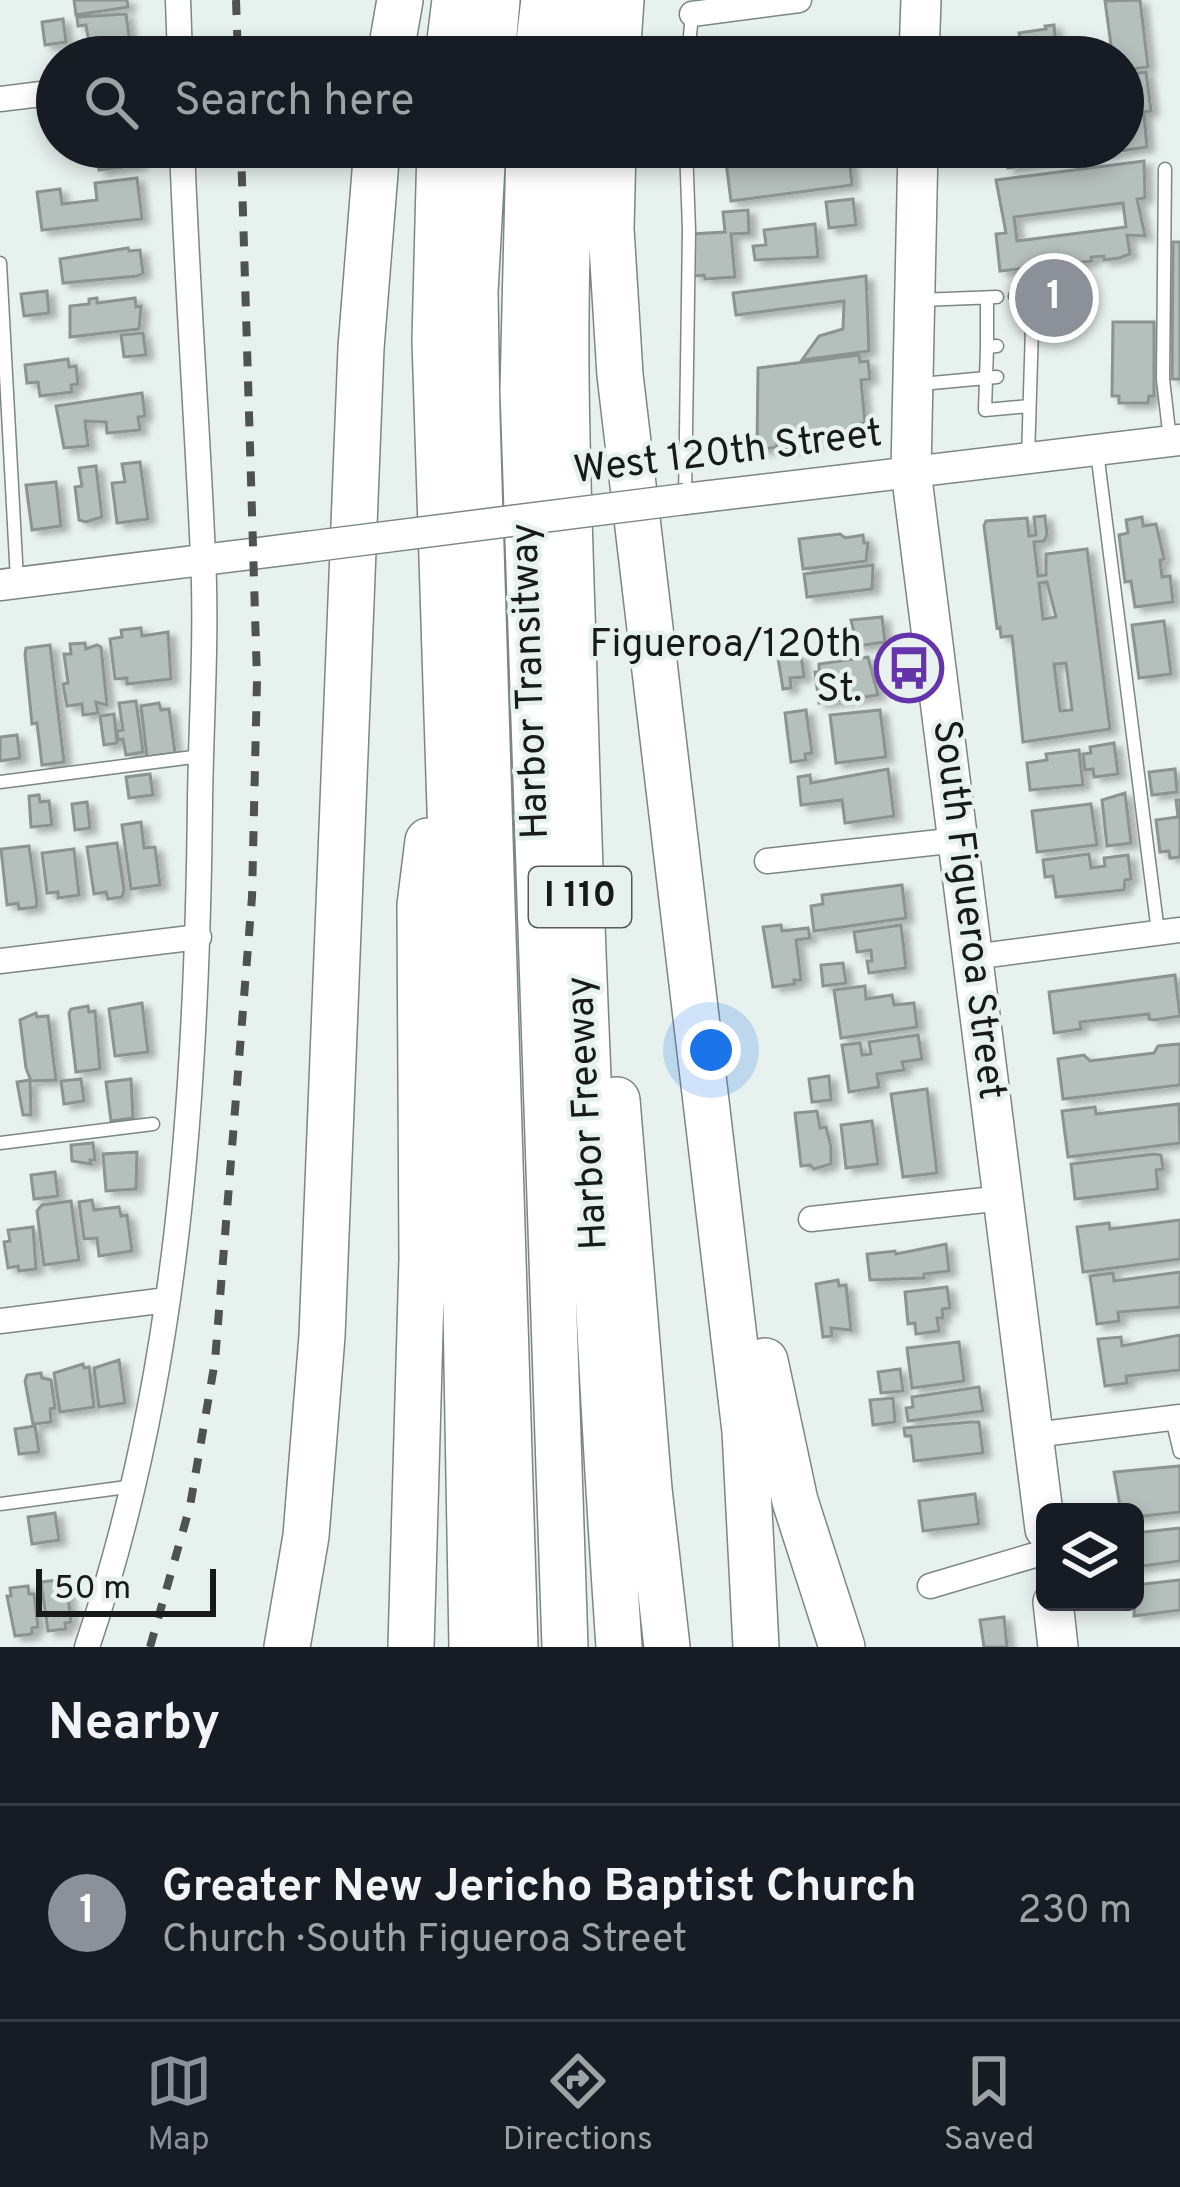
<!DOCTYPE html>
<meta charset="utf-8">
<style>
:root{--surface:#171b24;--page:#20242c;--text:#f1f3f6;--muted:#9ea1a6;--line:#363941;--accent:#8c9099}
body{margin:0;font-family:Overpass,sans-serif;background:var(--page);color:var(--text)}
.controls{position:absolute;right:36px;bottom:36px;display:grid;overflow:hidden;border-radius:18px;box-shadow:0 6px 18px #0003}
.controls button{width:108px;height:108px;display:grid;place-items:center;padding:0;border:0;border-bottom:3px solid var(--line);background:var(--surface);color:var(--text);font:60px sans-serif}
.scale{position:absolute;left:36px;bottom:30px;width:180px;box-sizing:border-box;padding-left:12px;border:6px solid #171a19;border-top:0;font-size:33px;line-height:42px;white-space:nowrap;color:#171a19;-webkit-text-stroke:9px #e7f1ee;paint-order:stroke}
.you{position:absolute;left:711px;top:1050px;width:42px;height:42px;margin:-30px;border:9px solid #fff;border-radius:50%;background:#1a73e8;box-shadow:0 0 0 18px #1a73e833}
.badge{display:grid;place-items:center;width:78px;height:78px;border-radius:50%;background:var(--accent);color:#fff;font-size:39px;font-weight:700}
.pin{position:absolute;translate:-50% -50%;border:6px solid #fff;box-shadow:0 3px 12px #0006}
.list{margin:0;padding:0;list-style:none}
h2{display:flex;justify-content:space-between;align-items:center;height:156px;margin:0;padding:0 48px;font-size:51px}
h2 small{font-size:39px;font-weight:400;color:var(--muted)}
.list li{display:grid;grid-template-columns:78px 1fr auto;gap:36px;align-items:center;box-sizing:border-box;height:216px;padding:0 48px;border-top:3px solid var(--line)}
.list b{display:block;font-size:45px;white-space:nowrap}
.list p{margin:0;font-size:39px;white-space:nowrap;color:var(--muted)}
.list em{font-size:39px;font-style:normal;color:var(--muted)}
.icon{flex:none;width:66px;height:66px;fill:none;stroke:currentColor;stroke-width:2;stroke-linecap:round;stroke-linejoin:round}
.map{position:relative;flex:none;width:1180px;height:1647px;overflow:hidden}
.search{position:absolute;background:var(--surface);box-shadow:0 6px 18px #0003;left:36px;right:36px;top:36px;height:132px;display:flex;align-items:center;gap:30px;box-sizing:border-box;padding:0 42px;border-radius:66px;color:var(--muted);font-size:45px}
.sheet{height:372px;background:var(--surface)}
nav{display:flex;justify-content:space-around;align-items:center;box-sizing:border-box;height:168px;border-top:3px solid var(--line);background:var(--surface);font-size:33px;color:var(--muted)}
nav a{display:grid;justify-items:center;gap:6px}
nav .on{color:var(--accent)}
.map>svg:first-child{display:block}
.building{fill:#b5bfbc;stroke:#8b9491;stroke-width:3;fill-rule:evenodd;filter:url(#shadow)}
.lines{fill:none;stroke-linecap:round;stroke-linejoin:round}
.service-casing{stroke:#7d8683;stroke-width:15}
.minor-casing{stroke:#7d8683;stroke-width:27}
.tertiary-casing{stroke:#7d8683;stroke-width:33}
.primary-casing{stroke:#7d8683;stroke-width:42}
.motorway-casing{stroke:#7d8683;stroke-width:48}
.service{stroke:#fff;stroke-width:12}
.minor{stroke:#fff;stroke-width:24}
.tertiary{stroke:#fff;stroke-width:30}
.primary{stroke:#fff;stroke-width:39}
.motorway{stroke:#fff;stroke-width:45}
.rail{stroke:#4e5351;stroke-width:8;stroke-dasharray:15 15;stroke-linecap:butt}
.tertiary-bridge-casing{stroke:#7d8683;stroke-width:33;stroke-linecap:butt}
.tertiary-bridge{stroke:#fff;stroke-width:30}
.labels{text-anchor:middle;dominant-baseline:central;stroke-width:9;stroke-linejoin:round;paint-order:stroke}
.shield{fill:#e7f1ee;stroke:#555a59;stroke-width:3}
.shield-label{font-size:36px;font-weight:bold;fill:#171a19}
.street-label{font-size:39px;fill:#171a19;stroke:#e7f1ee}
.poi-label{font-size:39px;fill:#171a19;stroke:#e7f1ee;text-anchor:end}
</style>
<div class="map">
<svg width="1180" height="1647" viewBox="0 0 1180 1647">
<defs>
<filter id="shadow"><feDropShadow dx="7" dy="4.5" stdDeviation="3" flood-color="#0004"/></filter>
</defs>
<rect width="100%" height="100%" fill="#e7f1ee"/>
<!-- building -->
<path class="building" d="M 74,0 L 127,0 L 128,7 L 76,15 Z
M 1140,0 L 1148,67 L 1123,70 L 1123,57 L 1016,57 L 1013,38 L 1020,37 L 1019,33 L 1046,29 L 1045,26 L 1054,25 L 1056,47 L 1067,46 L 1068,50 L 1111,45 L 1105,1 Z
M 126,14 L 130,43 L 90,49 L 86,25 L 78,26 L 77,17 Z
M 63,19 L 66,42 L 45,45 L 42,22 Z
M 1146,72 L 1151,111 L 1130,114 L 1125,75 Z
M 1144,115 L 1147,147 L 1008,168 L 1005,147 L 1123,147 L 1123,118 Z
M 103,147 L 136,147 L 139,165 L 99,170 L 97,155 L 104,155 Z
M 724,147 L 848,147 L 852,185 L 731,201 Z
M 1144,161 L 1145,198 L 1137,199 L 1145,236 L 1127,235 L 1130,254 L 1119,258 L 1104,260 L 1104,256 L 1091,257 L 1092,261 L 1000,271 L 996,234 L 1006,233 L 996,180 ZM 1123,203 L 1126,227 L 1017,241 L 1014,217 Z
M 137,178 L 142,219 L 42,230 L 37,192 L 60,189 L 62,204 L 97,200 L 95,183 Z
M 853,199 L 856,225 L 829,228 L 826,202 Z
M 748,210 L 749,233 L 731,234 L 735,277 L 705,279 L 704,275 L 693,276 L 692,234 L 725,232 L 723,212 Z
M 815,224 L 818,257 L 755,260 L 753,246 L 766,245 L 764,230 Z
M 1173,242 L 1180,242 L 1180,379 L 1172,379 Z
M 128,248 L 129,251 L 140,250 L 143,273 L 137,276 L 63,283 L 60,259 Z
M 866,276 L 869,351 L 802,360 L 819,336 L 843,329 L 844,301 L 736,315 L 733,293 Z
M 47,291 L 49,313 L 24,316 L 21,294 Z
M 97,298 L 97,303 L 135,298 L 136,307 L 141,306 L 139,329 L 70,337 L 70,306 L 89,304 L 89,299 Z
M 1113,322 L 1154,322 L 1154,396 L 1149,396 L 1148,403 L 1119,403 L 1119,396 L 1112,396 Z
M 143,333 L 146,355 L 124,357 L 121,335 Z
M 859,355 L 860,362 L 868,361 L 870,379 L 861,380 L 865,423 L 854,424 L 856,437 L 842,439 L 841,433 L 814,437 L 815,444 L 785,449 L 784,440 L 776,441 L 777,447 L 757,450 L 758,368 Z
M 68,359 L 69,367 L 76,366 L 78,384 L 71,385 L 72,392 L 40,396 L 38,382 L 27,383 L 25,365 Z
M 142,393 L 145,416 L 138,417 L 140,430 L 107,433 L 106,422 L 85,421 L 88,446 L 64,448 L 56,406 Z
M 140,462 L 148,519 L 117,523 L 112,483 L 125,482 L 122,464 Z
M 96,466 L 102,517 L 86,522 L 79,520 L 75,487 L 82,486 L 79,468 Z
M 56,482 L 61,526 L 32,530 L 26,485 Z
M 1045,516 L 1047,535 L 1044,541 L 1034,542 L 1038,576 L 1046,575 L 1046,554 L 1087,549 L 1110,729 L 1023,742 L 1012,636 L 1001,637 L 1000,627 L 997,628 L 984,526 L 986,521 L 1027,518 L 1029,536 L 1036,535 L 1034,517 ZM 1047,582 L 1056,617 L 1043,619 L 1039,583 ZM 1066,663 L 1072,710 L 1060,711 L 1054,664 Z
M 1142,517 L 1143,526 L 1156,524 L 1164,559 L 1160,560 L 1162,577 L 1170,576 L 1173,602 L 1135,607 L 1131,581 L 1125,582 L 1119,535 L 1128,533 L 1126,520 Z
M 840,534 L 845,538 L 863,535 L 864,543 L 868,543 L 866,561 L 803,569 L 799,539 Z
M 873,565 L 872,589 L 807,597 L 804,574 Z
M 882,617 L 885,642 L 857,646 L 851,620 Z
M 1164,621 L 1171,674 L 1139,678 L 1132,625 Z
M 141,628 L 142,636 L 168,632 L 171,679 L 127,684 L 127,678 L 115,679 L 110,639 L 122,637 L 121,630 Z
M 85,643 L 86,649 L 97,645 L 101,647 L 107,705 L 96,702 L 98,713 L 83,715 L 82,704 L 67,706 L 63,684 L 68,683 L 64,654 L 71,654 L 70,644 Z
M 50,645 L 64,762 L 42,765 L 37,723 L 32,724 L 25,654 L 26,648 Z
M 801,655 L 804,677 L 790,678 L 791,688 L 783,689 L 778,658 Z
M 868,657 L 878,695 L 819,703 L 815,672 L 819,672 L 819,664 Z
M 136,701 L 143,752 L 126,755 L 123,739 L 118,740 L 117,731 L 123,730 L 119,703 Z
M 159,703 L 161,710 L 169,709 L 175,753 L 147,757 L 141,706 Z
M 806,710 L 812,753 L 805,754 L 806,760 L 791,762 L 785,713 Z
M 880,710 L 886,757 L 836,763 L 830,715 Z
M 114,714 L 117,743 L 104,745 L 100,716 Z
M 17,735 L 20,758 L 0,761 L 0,737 Z
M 1114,743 L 1118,774 L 1094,777 L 1093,769 L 1085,770 L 1083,754 L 1091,753 L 1090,747 Z
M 1079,750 L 1083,785 L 1030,790 L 1027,763 L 1047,760 L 1046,754 Z
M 888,769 L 894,816 L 845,823 L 842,800 L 801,805 L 798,777 L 810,775 L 811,783 Z
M 1175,769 L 1177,792 L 1152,795 L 1149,772 Z
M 150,774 L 153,795 L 129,798 L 126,777 Z
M 1125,793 L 1131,843 L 1107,846 L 1102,800 Z
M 39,795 L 40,802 L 49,801 L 52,825 L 31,827 L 29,796 Z
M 1176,800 L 1180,800 L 1180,857 L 1170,858 L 1169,851 L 1160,852 L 1156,820 L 1178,817 Z
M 87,802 L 90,828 L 75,830 L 72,804 Z
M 1091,804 L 1097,845 L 1037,852 L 1032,811 Z
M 141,822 L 144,848 L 155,847 L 160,885 L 131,889 L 122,825 Z
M 117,843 L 124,890 L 122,897 L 108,899 L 106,892 L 94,894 L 87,847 Z
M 29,846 L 37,902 L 36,907 L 19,909 L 18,903 L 7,905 L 1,849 Z
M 74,849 L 79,895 L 58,898 L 58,892 L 47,893 L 42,853 Z
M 1089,854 L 1091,868 L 1105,866 L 1104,858 L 1128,855 L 1131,879 L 1125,880 L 1124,890 L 1056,897 L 1053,876 L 1045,877 L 1043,860 Z
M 902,885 L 906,918 L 814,931 L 811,906 L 823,904 L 822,895 Z
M 781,925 L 782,931 L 808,928 L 810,938 L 796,940 L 801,980 L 794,980 L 795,984 L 773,987 L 763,927 Z
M 901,925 L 906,968 L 869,973 L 867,961 L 872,961 L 871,950 L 857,952 L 854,932 Z
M 843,963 L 846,983 L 823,986 L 821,965 Z
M 1175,975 L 1180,1016 L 1154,1020 L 1149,1019 L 1149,1014 L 1080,1022 L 1081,1029 L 1054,1033 L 1049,992 Z
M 865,986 L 866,999 L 892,995 L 894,1005 L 914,1003 L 917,1027 L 841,1038 L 834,990 Z
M 142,1003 L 148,1052 L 115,1056 L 109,1009 Z
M 88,1006 L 89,1012 L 95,1011 L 100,1069 L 76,1072 L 69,1013 L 71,1009 Z
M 36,1013 L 37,1017 L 48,1016 L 56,1080 L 31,1081 L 26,1068 L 20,1020 Z
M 918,1035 L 922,1059 L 902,1062 L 904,1070 L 877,1074 L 879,1087 L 849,1092 L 842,1045 L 860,1043 L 862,1055 L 871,1054 L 869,1042 Z
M 1180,1044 L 1180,1085 L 1063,1099 L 1058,1059 L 1084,1055 L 1090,1061 L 1154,1053 L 1158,1046 Z
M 829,1076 L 831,1100 L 812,1102 L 809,1079 Z
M 81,1079 L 84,1101 L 64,1104 L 61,1081 Z
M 131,1079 L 133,1118 L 111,1121 L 106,1082 Z
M 30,1080 L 31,1115 L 23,1115 L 17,1082 Z
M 927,1089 L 937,1173 L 903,1177 L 891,1094 Z
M 1179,1104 L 1180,1143 L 1068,1157 L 1062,1111 L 1095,1107 L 1096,1114 Z
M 817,1111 L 820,1128 L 826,1127 L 831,1147 L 831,1164 L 814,1169 L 810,1165 L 801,1166 L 795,1113 Z
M 872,1121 L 878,1164 L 846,1168 L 841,1125 Z
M 93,1143 L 95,1160 L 90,1160 L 91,1164 L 72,1161 L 71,1145 Z
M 137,1152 L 136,1189 L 106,1191 L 103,1154 Z
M 1154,1154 L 1161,1155 L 1163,1169 L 1156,1170 L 1158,1189 L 1075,1199 L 1071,1164 Z
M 55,1172 L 58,1196 L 34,1199 L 31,1175 Z
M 92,1200 L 94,1210 L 119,1207 L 121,1216 L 127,1215 L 132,1251 L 99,1256 L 97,1238 L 84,1239 L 79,1202 Z
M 71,1201 L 79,1260 L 44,1265 L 37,1211 L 42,1205 Z
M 1180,1220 L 1180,1259 L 1083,1272 L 1077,1227 L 1109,1223 L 1110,1229 Z
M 33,1227 L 36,1269 L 19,1271 L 18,1266 L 8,1268 L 4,1242 L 10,1241 L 8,1230 Z
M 946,1244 L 949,1271 L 924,1274 L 924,1278 L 870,1280 L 867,1254 L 895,1251 L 896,1254 Z
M 1180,1272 L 1180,1307 L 1118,1312 L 1119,1321 L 1097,1324 L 1090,1276 L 1113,1273 L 1114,1281 Z
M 838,1280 L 839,1286 L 846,1285 L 851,1330 L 831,1328 L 832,1336 L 823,1337 L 816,1284 Z
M 947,1287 L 950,1308 L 942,1309 L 943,1318 L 937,1318 L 939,1331 L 916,1334 L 915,1323 L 908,1324 L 905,1292 Z
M 1180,1335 L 1180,1370 L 1126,1376 L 1127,1383 L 1105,1386 L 1098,1339 L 1121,1337 L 1122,1346 Z
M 959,1342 L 964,1381 L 912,1388 L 907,1348 Z
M 119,1360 L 125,1403 L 99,1407 L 94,1368 Z
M 83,1364 L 84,1368 L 89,1367 L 94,1407 L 60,1412 L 54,1373 Z
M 900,1369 L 903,1391 L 881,1393 L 878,1372 Z
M 41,1373 L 42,1378 L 51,1380 L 55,1408 L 50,1409 L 51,1422 L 33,1424 L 25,1381 L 27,1375 Z
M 979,1387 L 983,1411 L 908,1421 L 906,1408 L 913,1407 L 912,1397 Z
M 893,1398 L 895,1422 L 873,1425 L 870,1400 Z
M 970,1422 L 979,1422 L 983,1453 L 914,1461 L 911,1436 L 905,1436 L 904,1428 Z
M 35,1426 L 39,1452 L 19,1454 L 15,1429 Z
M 1180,1466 L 1180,1512 L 1135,1517 L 1135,1512 L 1121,1512 L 1114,1472 Z
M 975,1494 L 979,1524 L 923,1531 L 919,1501 Z
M 55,1513 L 59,1540 L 32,1544 L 28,1517 Z
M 1180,1528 L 1180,1561 L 1135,1567 L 1135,1533 Z
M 66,1579 L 71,1622 L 65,1623 L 66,1629 L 48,1631 L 41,1582 Z
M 1180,1580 L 1180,1610 L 1134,1616 L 1135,1585 Z
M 28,1586 L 29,1594 L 34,1594 L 38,1627 L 32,1628 L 32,1634 L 15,1636 L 7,1596 L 11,1596 L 10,1588 Z
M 1004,1617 L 1007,1647 L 984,1647 L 980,1620 Z"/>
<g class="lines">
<defs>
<path id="service" d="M 688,57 L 692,14
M 1165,169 L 1163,379 L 1170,440
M 0,263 L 17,580
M 1015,296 L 1033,295 L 1028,458
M 920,300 L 997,297
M 997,346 L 987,347 L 985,410 L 1029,406
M 987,347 L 987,298
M 921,384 L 997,377
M 1097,452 L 1158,932
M 685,499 L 689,230 L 686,147
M 0,782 L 201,756
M 0,1143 L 153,1124
M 1172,1419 L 1180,1452
M 0,1504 L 134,1486"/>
<path id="minor" d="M 178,0 L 180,57
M 692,14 L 799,0
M 0,99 L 57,92
M 767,861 L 958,840
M 973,957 L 1180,930
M 0,961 L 199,937
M 811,1219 L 1003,1198
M 0,1321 L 167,1300
M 1034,1435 L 1180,1417
M 930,1586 L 1045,1552
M 87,1647 C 179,1377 197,1086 200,802 C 201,721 207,638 203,556 C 197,420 187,284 182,147"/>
<path id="tertiary" d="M 685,499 L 1180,440
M 0,585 L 307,547"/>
<path id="primary" d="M 919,57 L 921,0
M 918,147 L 911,471 L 1045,1529
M 1053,1602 L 1058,1647"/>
<path id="motorway" d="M 390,57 L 400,0
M 448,57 L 455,0
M 492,57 L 497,0
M 537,57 L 544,0
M 580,57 L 588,0
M 617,57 L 621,0
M 440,147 L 435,340 L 466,1308 L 472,1647
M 483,147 L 475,292 L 477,418 L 515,1647
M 529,147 L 523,390 L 565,1647
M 572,147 C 559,335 570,523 575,711 C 584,1023 598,1335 619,1647
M 613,147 L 611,229 L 620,375 L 745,1431 L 756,1647
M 617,1100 L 649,1489 L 667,1647
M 765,1361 L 795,1501 L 842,1647
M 287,1647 L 306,1536 L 322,1336 L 361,348 L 377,147
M 411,1647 L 422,1259 L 420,905 L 428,841"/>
</defs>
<!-- service casing -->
<use href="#service" class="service-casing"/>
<!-- minor casing -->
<use href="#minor" class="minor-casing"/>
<!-- tertiary casing -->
<use href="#tertiary" class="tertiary-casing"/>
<!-- primary casing -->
<use href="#primary" class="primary-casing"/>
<!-- motorway casing -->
<use href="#motorway" class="motorway-casing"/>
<!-- service -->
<use href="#service" class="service"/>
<!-- minor -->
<use href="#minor" class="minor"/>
<!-- tertiary -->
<use href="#tertiary" class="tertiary"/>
<!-- primary -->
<use href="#primary" class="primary"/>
<!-- motorway -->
<use href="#motorway" class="motorway"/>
<!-- rail -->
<path class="rail" d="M 236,0 L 238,57
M 150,1647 L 190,1506 L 215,1361 L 252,897 L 257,680 L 241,147"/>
<defs>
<path id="tertiary-bridge" d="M 307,547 L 685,499"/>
</defs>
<!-- tertiary-bridge casing -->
<use href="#tertiary-bridge" class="tertiary-bridge-casing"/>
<!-- tertiary-bridge -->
<use href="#tertiary-bridge" class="tertiary-bridge"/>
</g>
<!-- icons -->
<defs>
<symbol id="bus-ring" viewBox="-11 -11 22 22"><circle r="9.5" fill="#e7f1ee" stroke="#6533aa" stroke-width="1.5"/><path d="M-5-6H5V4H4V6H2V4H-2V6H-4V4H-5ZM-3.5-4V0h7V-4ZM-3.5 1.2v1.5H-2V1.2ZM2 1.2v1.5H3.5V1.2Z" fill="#6533aa"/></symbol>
</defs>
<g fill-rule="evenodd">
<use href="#bus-ring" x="871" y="630" width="76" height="76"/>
</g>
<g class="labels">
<!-- shield labels -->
<rect class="shield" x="529" y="867" width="102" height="60" rx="9"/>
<g class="shield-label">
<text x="580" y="897">I 110</text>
</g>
<!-- street labels -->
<g class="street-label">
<text transform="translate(728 454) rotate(-7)">West 120th Street</text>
<text transform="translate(532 681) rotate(-92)">Harbor Transitway</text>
<text transform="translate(967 910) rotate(83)">South Figueroa Street</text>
<text transform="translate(589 1113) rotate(-93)">Harbor Freeway</text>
</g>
<!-- poi labels -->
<g class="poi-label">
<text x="862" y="646">Figueroa/120th<tspan x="862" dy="45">St.</tspan></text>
</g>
</g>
</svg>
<div class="controls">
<button><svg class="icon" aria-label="layers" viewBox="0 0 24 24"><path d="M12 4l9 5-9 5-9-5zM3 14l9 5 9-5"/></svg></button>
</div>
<div class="scale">50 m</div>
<div class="you"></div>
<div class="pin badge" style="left:1054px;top:298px">1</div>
<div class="search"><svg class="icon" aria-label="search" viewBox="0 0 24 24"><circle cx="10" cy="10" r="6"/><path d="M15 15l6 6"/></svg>Search here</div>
</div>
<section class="sheet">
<h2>Nearby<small></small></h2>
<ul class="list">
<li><span class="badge">1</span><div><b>Greater New Jericho Baptist Church</b><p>Church · South Figueroa Street</p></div><em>230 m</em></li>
</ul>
</section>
<nav>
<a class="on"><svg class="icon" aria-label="map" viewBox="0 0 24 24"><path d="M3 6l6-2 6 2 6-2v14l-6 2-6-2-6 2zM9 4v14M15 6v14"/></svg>Map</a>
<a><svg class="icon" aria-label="directions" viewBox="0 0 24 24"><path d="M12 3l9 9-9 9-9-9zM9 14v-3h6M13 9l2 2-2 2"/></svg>Directions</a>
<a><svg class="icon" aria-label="saved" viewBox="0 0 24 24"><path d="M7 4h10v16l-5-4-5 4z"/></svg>Saved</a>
</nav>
